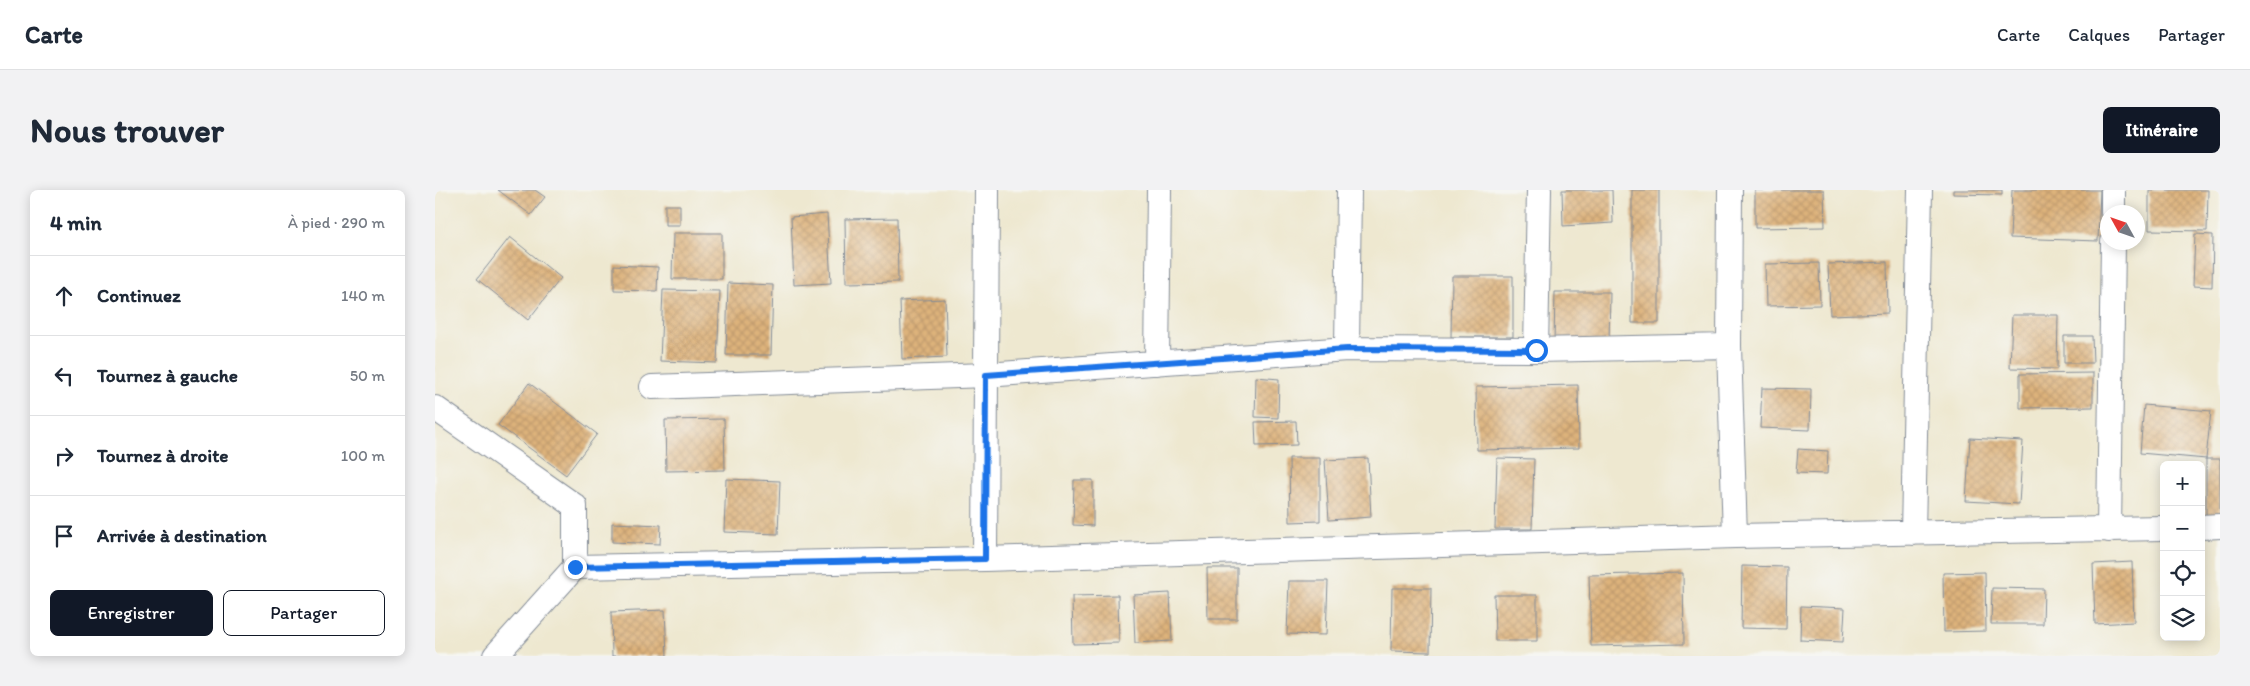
<!DOCTYPE html>
<html lang="fr">
<meta charset="utf-8">
<style>
:root{--surface:#fff;--page:#f2f2f3;--text:#1f2937;--muted:#747a83;--line:#e0e1e3;--accent:#111827}
body{margin:0;font-family:Itim,sans-serif;background:var(--page);color:var(--text)}
.controls{position:absolute;right:15px;bottom:15px;display:grid;overflow:hidden;border-radius:8px;box-shadow:0 2px 12px #0003}
.controls button{width:45px;height:45px;display:grid;place-items:center;padding:0;border:0;border-bottom:1px solid var(--line);background:var(--surface);color:var(--text);font:25px sans-serif}
.compass{position:absolute;left:1665px;top:15px;width:45px;height:45px;border-radius:50%;background:var(--surface);box-shadow:0 2px 12px #0003;rotate:310deg}
.stop{position:absolute;width:15px;height:15px;margin:-11px;border:4px solid #1a73e8;border-radius:50%;background:#fff}
.stop.end{background:#1a73e8;border-color:#fff;box-shadow:0 1px 5px #0008}
.list{margin:0;padding:0;list-style:none}
h2{display:flex;justify-content:space-between;align-items:center;height:65px;margin:0;padding:0 20px;font-size:21px}
h2 small{font-size:16px;font-weight:400;color:var(--muted)}
.list li{display:grid;grid-template-columns:32px 1fr auto;gap:15px;align-items:center;box-sizing:border-box;height:80px;padding:0 20px;border-top:1px solid var(--line)}
.list b{display:block;font-size:19px;white-space:nowrap}
.list em{font-size:16px;font-style:normal;color:var(--muted)}
.actions{display:flex;gap:10px;padding:15px 20px}
.actions a{flex:1;padding:11px 0;border:1px solid var(--accent);border-radius:8px;text-align:center;font-size:18px;color:var(--accent)}
.actions .main{background:var(--accent);color:#fff}
.icon{flex:none;width:28px;height:28px;fill:none;stroke:currentColor;stroke-width:2;stroke-linecap:round;stroke-linejoin:round}
.map{position:relative;flex:none;width:1785px;height:466px;overflow:hidden;border-radius:8px}
header{display:flex;align-items:center;gap:30px;box-sizing:border-box;height:70px;padding:0 25px;background:var(--surface);border-bottom:1px solid var(--line)}
header strong{font-size:24px}
nav{display:flex;gap:28px;margin-inline-start:auto;font-size:18px}
.intro{display:flex;align-items:center;justify-content:space-between;box-sizing:border-box;height:120px;padding:0 30px}
h1{margin:0;font-size:35px}
.button{padding:12px 22px;border-radius:8px;background:var(--accent);color:#fff;font-size:18px;font-weight:700}
main{display:flex;gap:30px;padding:0 30px}
aside{flex:1;background:var(--surface);border-radius:8px;box-shadow:0 2px 12px #0003}
.map>svg:first-child{display:block}
.building{fill:url(#building-cross-hatch)}
.lines{fill:none;stroke-linecap:round;stroke-linejoin:round}
.street-casing{stroke:#848c97;stroke-width:26}
.street{stroke:#fff;stroke-width:24}
.route{stroke:#1a73e8;stroke-width:6}
</style>
<header>
<strong>Carte</strong>
<nav><a>Carte</a><a>Calques</a><a>Partager</a></nav>
</header>
<div class="intro"><h1>Nous trouver</h1><a class="button">Itinéraire</a></div>
<main>
<aside>
<h2>4 min<small>À pied · 290 m</small></h2>
<ul class="list">
<li><svg class="icon" aria-label="ahead" viewBox="0 0 24 24"><path d="M12 20V5M6 11l6-6 6 6"/></svg><div><b>Continuez</b></div><em>140 m</em></li>
<li><svg class="icon" aria-label="left" viewBox="0 0 24 24"><path d="M17 20v-9H6M10 6l-5 5 5 5"/></svg><div><b>Tournez à gauche</b></div><em>50 m</em></li>
<li><svg class="icon" aria-label="right" viewBox="0 0 24 24"><path d="M7 20v-9h11M14 6l5 5-5 5"/></svg><div><b>Tournez à droite</b></div><em>100 m</em></li>
<li><svg class="icon" aria-label="arrive" viewBox="0 0 24 24"><path d="M6 21V4h12l-3 4 3 4H6"/></svg><div><b>Arrivée à destination</b></div></li>
</ul>
<div class="actions"><a class="main">Enregistrer</a><a>Partager</a></div>
</aside>
<div class="map">
<svg width="1785" height="466" viewBox="0 0 1785 466">
<defs>
<pattern id="building-cross-hatch" width="8" height="8" patternUnits="userSpaceOnUse" patternTransform="scale(1.25)"><rect width="8" height="8" fill="#ddb27b"/><path d="M0 0l8 8M0 8l8-8" fill="none" stroke="#bd996d"/></pattern>
</defs>
<rect width="100%" height="100%" fill="#f6f6f2"/>
<filter id="ink" filterUnits="userSpaceOnUse"><feTurbulence type="fractalNoise" baseFrequency=".02" numOctaves="2"/><feDisplacementMap in="SourceGraphic" scale="10" xChannelSelector="R" yChannelSelector="G"/><feConvolveMatrix kernelMatrix="1 2 1 2 8 2 1 2 1" color-interpolation-filters="sRGB"/></filter>
<filter id="wash" filterUnits="userSpaceOnUse"><feTurbulence type="fractalNoise" baseFrequency=".0096" numOctaves="4" result="noise"/><feDisplacementMap in="SourceGraphic" scale="20" xChannelSelector="R" yChannelSelector="G"/><feGaussianBlur stdDeviation="1.12" result="paint"/><feColorMatrix in="noise" values="0 0 0 0 0 0 0 0 0 0 0 0 0 0 0 0 0 1.4 0 .05"/><feComposite in="paint" operator="in"/></filter>
<g filter="url(#wash)">
<rect width="100%" height="100%" fill="#eee8d0"/>
<g id="blocks">
<!-- building -->
<path class="building" d="M 63,0 L 100,0 L 110,7 L 96,25 Z
M 1127,0 L 1177,0 L 1178,33 L 1128,36 Z
M 1197,0 L 1224,0 L 1224,133 L 1197,133 Z
M 1320,0 L 1389,0 L 1390,37 L 1320,38 Z
M 1518,0 L 1567,0 L 1567,5 L 1518,4 Z
M 1577,0 L 1665,0 L 1663,51 L 1575,48 Z
M 1714,0 L 1773,0 L 1772,41 L 1714,40 Z
M 230,15 L 245,15 L 245,35 L 230,35 Z
M 392,24 L 396,93 L 359,95 L 356,27 Z
M 462,28 L 463,92 L 411,93 L 410,29 Z
M 238,43 L 287,43 L 287,89 L 237,89 Z
M 1760,44 L 1778,45 L 1777,97 L 1758,96 Z
M 75,47 L 126,88 L 93,130 L 42,89 Z
M 1452,72 L 1453,123 L 1395,125 L 1393,74 Z
M 1384,73 L 1385,115 L 1331,116 L 1330,74 Z
M 179,75 L 223,77 L 222,101 L 179,100 Z
M 1017,86 L 1078,86 L 1078,147 L 1016,147 Z
M 293,93 L 338,95 L 336,165 L 291,165 Z
M 228,100 L 285,101 L 282,173 L 225,171 Z
M 1120,102 L 1175,102 L 1174,154 L 1119,153 Z
M 510,109 L 512,167 L 467,169 L 465,111 Z
M 1577,125 L 1623,125 L 1622,179 L 1575,178 Z
M 1629,146 L 1657,146 L 1658,173 L 1629,173 Z
M 1658,183 L 1658,217 L 1585,218 L 1585,184 Z
M 821,187 L 844,189 L 843,228 L 820,227 Z
M 94,193 L 162,244 L 131,285 L 63,235 Z
M 1143,195 L 1144,258 L 1042,260 L 1041,197 Z
M 1327,198 L 1376,199 L 1375,240 L 1325,238 Z
M 1709,215 L 1776,221 L 1771,269 L 1785,269 L 1785,334 L 1771,334 L 1771,269 L 1705,263 Z
M 289,229 L 290,280 L 231,281 L 230,230 Z
M 861,231 L 862,255 L 821,256 L 820,232 Z
M 1535,248 L 1588,251 L 1584,314 L 1531,311 Z
M 1363,259 L 1393,261 L 1392,284 L 1361,283 Z
M 854,268 L 885,268 L 885,331 L 855,332 Z
M 933,268 L 936,327 L 894,330 L 890,270 Z
M 1062,268 L 1099,269 L 1097,339 L 1060,339 Z
M 291,289 L 345,291 L 343,344 L 289,342 Z
M 639,290 L 658,290 L 658,336 L 638,335 Z
M 177,333 L 226,335 L 225,354 L 177,352 Z
M 1697,372 L 1699,432 L 1660,434 L 1658,374 Z
M 1307,376 L 1352,377 L 1351,439 L 1306,438 Z
M 772,378 L 802,378 L 802,429 L 773,429 Z
M 1550,382 L 1551,441 L 1509,442 L 1508,383 Z
M 1248,383 L 1249,454 L 1156,456 L 1154,385 Z
M 854,391 L 893,391 L 891,445 L 852,444 Z
M 957,398 L 996,398 L 995,462 L 956,461 Z
M 1557,398 L 1609,399 L 1608,434 L 1556,434 Z
M 735,403 L 737,451 L 700,453 L 698,405 Z
M 683,405 L 684,453 L 638,454 L 637,406 Z
M 1059,405 L 1102,405 L 1102,451 L 1060,451 Z
M 1366,416 L 1410,418 L 1408,452 L 1365,450 Z
M 230,420 L 232,466 L 177,466 L 176,422 Z"/>
</g>
</g>
<g filter="url(#ink)">
<use href="#blocks" fill-opacity="0" stroke="#848c97" stroke-width="1"/>
<g class="lines">
<defs>
<path id="street" d="M 1295,0 L 1294,156 L 1300,346
M 1678,22 L 1678,0
M 912,159 L 914,0
M 1101,160 L 1104,0
M 722,173 L 724,0
M 217,197 L 551,185 L 912,159 L 1101,160 L 1294,156
M 0,218 L 140,316 L 140,377 L 60,466
M 1766,337 L 1785,336
M 1674,340 L 1678,52
M 1478,343 L 1485,0
M 550,369 L 552,0
M 140,377 L 550,369 L 1300,346 L 1729,338"/>
</defs>
<!-- street casing -->
<use href="#street" class="street-casing"/>
<!-- street -->
<use href="#street" class="street"/>
</g>
</g>
<g class="lines" filter="url(#ink)">
<!-- route -->
<path class="route" d="M 140,377 L 550,369 L 551,185 L 912,159 L 1101,160"/>
</g>
</svg>
<div class="controls">
<button>+</button>
<button>−</button>
<button><svg class="icon" aria-label="locate" viewBox="0 0 24 24"><circle cx="12" cy="12" r="6"/><path d="M12 2v4M12 18v4M2 12h4M18 12h4"/></svg></button>
<button><svg class="icon" aria-label="layers" viewBox="0 0 24 24"><path d="M12 4l9 5-9 5-9-5zM3 14l9 5 9-5"/></svg></button>
</div>
<svg class="compass" viewBox="-18 -18 36 36"><path d="M0-13l5 13h-10z" fill="#e53935"/><path d="M0 13l5-13h-10z" fill="#747a83"/></svg>
<div class="stop" style="left:1101px;top:160px"></div>
<div class="stop end" style="left:140px;top:377px"></div>
</div>
</main>
